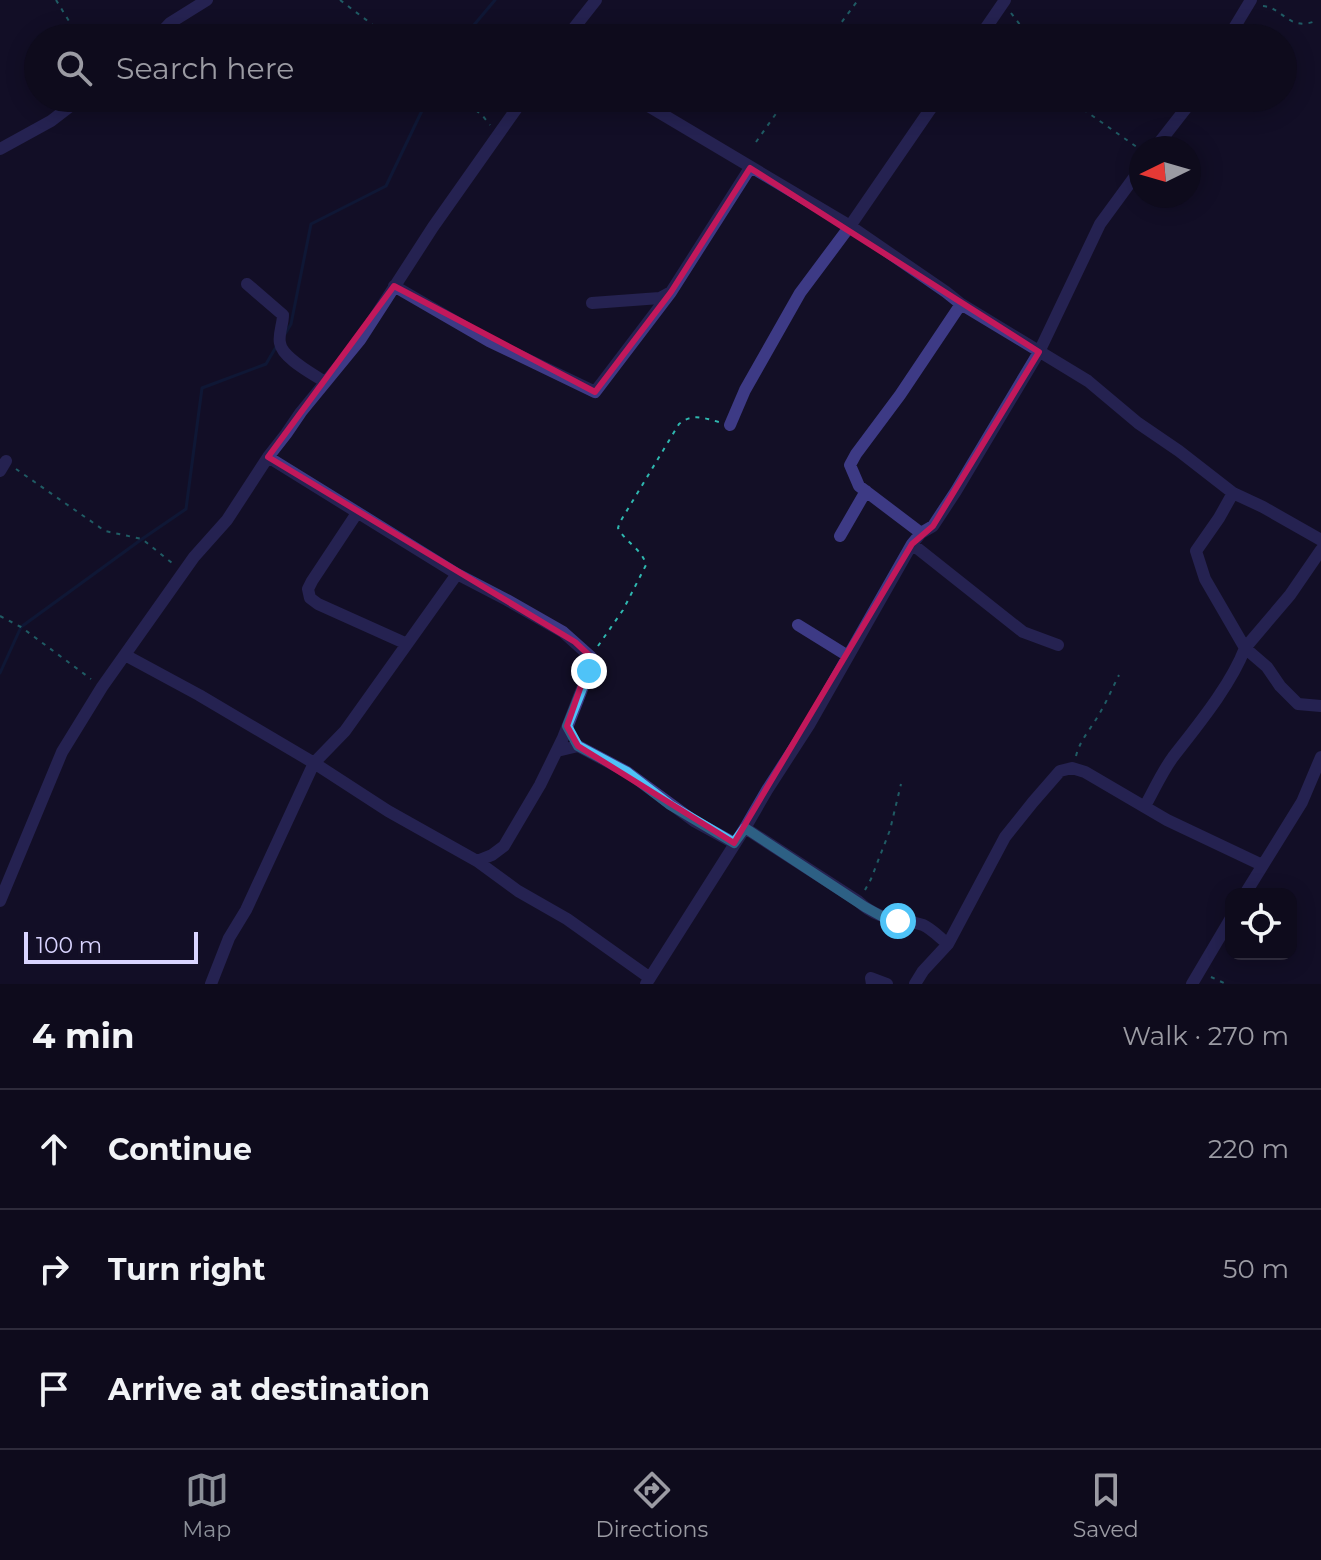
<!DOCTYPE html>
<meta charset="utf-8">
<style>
:root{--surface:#0e0b1c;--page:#1c1929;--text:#f1f3f6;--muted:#9b9ba3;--line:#2e2b3b;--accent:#8c9099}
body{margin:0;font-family:Montserrat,sans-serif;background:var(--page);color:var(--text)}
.controls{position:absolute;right:24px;bottom:24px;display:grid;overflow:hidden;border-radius:16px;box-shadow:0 4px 20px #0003}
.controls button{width:72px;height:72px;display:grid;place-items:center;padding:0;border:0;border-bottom:2px solid var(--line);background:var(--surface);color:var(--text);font:40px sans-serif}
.compass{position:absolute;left:1129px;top:136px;width:72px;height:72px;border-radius:50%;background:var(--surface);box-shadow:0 4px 20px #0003;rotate:265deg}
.scale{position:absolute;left:24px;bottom:20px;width:174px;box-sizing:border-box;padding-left:8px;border:4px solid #d9d4ff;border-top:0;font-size:22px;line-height:28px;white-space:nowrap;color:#d9d4ff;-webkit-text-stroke:6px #130f26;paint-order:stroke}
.stop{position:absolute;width:24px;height:24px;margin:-18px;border:6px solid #4fc3f7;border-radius:50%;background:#fff}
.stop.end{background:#4fc3f7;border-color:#fff;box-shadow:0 2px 8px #0008}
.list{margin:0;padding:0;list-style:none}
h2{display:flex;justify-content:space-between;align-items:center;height:104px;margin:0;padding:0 32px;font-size:34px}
h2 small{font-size:26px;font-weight:400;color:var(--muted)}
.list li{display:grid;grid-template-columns:52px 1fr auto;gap:24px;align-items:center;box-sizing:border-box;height:120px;padding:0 32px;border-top:2px solid var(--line)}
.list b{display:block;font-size:30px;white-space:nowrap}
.list em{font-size:26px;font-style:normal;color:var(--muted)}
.icon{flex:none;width:44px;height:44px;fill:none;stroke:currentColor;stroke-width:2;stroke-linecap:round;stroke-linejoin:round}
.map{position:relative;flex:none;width:1321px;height:984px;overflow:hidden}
.search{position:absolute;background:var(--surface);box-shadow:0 4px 20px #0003;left:24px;right:24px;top:24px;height:88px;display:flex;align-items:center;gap:20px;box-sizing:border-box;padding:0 28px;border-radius:44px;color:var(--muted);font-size:30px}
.sheet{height:464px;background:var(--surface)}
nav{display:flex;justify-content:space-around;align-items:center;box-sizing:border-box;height:112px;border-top:2px solid var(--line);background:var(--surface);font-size:22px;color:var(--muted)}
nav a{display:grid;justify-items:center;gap:4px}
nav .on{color:var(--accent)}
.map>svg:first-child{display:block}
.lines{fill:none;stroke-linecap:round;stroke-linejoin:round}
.stream{stroke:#0c2248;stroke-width:3}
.path{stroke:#2fb8b0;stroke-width:2;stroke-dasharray:4 6;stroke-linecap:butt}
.minor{stroke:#3d3a85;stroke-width:12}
.route{stroke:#4fc3f7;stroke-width:10}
.marked{fill:none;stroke:#c2185b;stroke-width:6;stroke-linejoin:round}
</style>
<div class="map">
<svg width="1321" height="984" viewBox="0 0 1321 984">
<rect width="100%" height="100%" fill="#130f26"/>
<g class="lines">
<!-- stream -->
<path class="stream" d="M 463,38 L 495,0
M 285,334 L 291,324 L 311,224 L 386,186 L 428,98
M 0,673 L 21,627 L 142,539 L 186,509 L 202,388 L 266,364 L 276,347"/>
<!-- path -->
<path class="path" d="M 56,0 L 69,21 L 85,38
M 340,0 L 390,38
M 1263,6 C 1284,8 1289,33 1318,20
M 1011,13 L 1030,38
M 830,38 L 858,0
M 460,98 L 482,115 L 490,125
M 1067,98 L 1141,150
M 756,142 L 787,98
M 16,469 L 105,531 L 142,539 L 172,563
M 0,616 L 21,627 L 91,679
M 598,646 L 623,610 L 646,565 C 643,550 625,542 618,528 L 620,522 L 679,424 C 692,413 704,418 719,422
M 1076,756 C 1080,740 1090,730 1098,716 C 1106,703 1112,689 1119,675
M 865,890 L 871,879 L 890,830 L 901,784
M 1211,977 L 1226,984"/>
<!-- minor -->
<path class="minor" d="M 156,38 L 170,23 L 207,0
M 566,38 L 596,0
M 979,38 L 1005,0
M 1228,38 L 1251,0
M 635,98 L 850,226 L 946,292 L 961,304 L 1088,381 L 1138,423 L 1179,451 L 1233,493 L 1263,507 L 1321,540
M 1155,148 L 1194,98
M 0,149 L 51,121 L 81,98
M 247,284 L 283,315 C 283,324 278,335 280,343 C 282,358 313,374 325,382
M 394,286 L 489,341 L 595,392 L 671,292
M 592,303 L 660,298 L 671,292 L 750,168
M 730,425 L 745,390 L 800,293 L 850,226 L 938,98
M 268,457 L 457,574 L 507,600 L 563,632 L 591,657 L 589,671 L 563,738 L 540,785 L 504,846 L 492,855 L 477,861
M 0,471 L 6,461
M 357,513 L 312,581 L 308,589 L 310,598 L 318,604 L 407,644
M 921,533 L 859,486 L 850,465 L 856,454 L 900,395 L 961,304
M 840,536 L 866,491
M 912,544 L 1023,632 L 1058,645
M 1321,550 L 1290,595 L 1245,648 L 1267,667 L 1280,686 L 1298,704 L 1321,706
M 798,625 L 848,656
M 125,655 L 199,695 L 314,763 L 388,811 L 477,861 L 518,891 L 567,919 L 650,978
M 557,751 L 578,746 L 627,772 L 694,821 L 734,843
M 1145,806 C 1154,790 1162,772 1173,757 C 1197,726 1231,685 1245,648 L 1205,579 L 1196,551 L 1219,518 L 1233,493
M 745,828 L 858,901 C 880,922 897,917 923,925 C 932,929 940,938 948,944
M 1245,894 L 1302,802 L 1321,757
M 0,901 L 62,752 L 102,687 L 194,557 L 227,520 L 268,457 L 286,434 L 301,412 L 360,340 L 433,227 L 524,98
M 211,984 L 229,938 L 246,910 L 314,763 L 345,731 L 457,574
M 646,984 L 745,828 L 767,790 L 809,725 L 912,544 L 921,533 L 933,526 L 956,491 L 1039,352 L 1100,224 L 1141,168
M 872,984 L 871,978 L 887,984
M 915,984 L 923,971 L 948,944 L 1005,837 L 1033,802 L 1060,771 L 1072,768 L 1085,772 L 1167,820 L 1262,865
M 1192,984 L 1231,918"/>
</g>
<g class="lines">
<!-- route -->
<path class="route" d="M 589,671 L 567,726 L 578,746 L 627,772 L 670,805 L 734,843 L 745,828 L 865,907 L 885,918 L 898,921"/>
</g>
<!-- marked area -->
<path d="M0 0H1321V984H0ZM 750,168 L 1039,352 L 933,526 L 912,544 L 734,843 L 578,746 L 567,726 L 591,657 L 575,642 L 268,457 L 394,286 L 595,392 L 671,292 Z" fill="#130f26" fill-opacity=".55" fill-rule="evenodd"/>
<path class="marked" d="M 750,168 L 1039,352 L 933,526 L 912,544 L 734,843 L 578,746 L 567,726 L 591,657 L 575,642 L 268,457 L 394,286 L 595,392 L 671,292 Z"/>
</svg>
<div class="controls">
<button><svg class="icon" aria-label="locate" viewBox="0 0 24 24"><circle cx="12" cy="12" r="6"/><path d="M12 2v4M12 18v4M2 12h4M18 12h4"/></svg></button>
</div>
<svg class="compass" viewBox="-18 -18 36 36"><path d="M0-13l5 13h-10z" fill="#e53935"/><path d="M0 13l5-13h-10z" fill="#9b9ba3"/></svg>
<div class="scale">100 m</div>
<div class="stop" style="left:898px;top:921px"></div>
<div class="stop end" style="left:589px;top:671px"></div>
<div class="search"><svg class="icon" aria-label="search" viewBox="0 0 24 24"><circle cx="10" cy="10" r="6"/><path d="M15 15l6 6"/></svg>Search here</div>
</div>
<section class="sheet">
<h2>4 min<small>Walk · 270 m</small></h2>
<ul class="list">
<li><svg class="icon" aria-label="ahead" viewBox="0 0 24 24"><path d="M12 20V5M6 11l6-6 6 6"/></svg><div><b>Continue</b></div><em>220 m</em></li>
<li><svg class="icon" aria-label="right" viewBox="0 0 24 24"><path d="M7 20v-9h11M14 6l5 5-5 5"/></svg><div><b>Turn right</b></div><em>50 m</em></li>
<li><svg class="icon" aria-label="arrive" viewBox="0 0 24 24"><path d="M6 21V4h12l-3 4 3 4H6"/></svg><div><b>Arrive at destination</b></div></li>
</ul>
</section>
<nav>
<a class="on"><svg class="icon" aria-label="map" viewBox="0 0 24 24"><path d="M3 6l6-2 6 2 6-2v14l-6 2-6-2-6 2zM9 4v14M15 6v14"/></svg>Map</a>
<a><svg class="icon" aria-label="directions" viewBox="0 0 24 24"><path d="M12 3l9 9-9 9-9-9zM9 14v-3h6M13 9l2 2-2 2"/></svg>Directions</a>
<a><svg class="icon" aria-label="saved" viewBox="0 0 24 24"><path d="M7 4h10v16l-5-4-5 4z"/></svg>Saved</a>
</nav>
